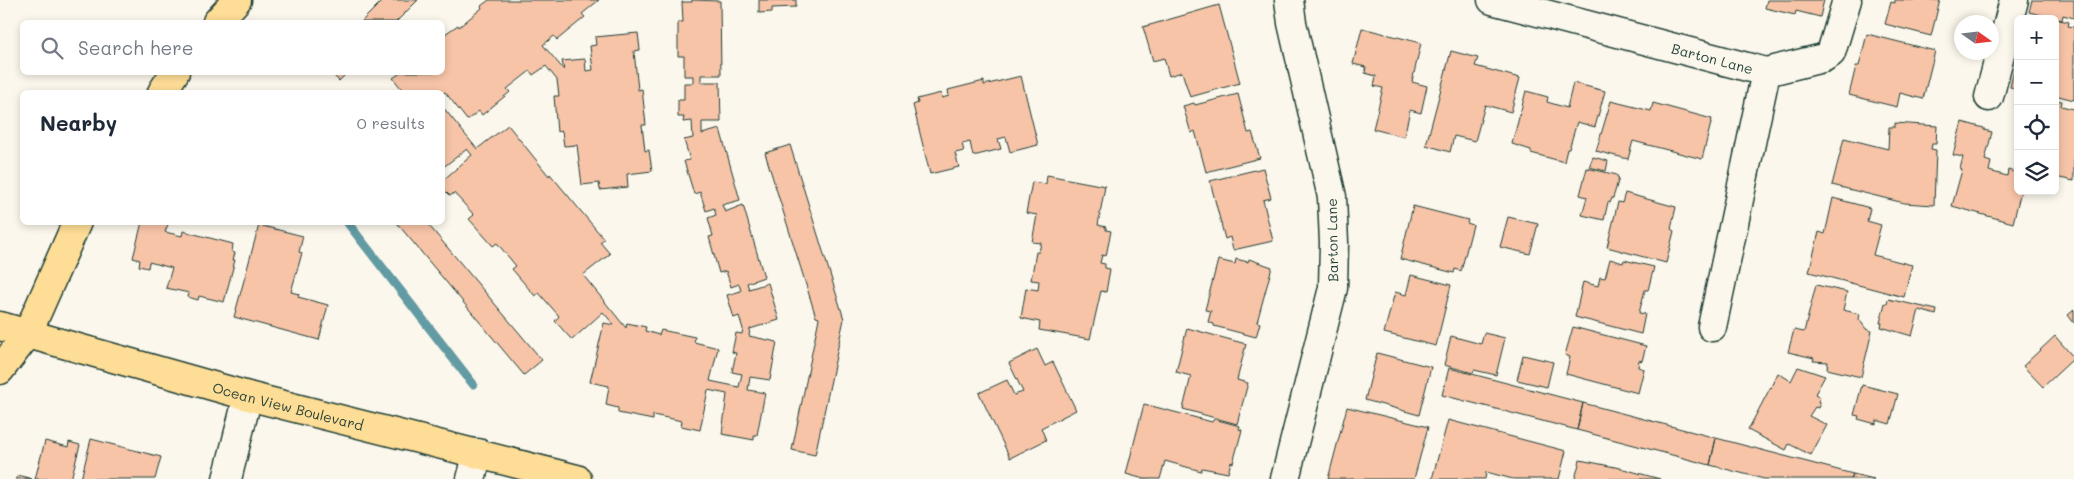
<!DOCTYPE html>
<meta charset="utf-8">
<style>
:root{--surface:#fff;--page:#f6f6f7;--text:#1f2937;--muted:#747a83;--line:#e0e1e3}
body{margin:0;font-family:Mali,sans-serif;background:var(--page);color:var(--text)}
.controls{position:absolute;right:15px;top:15px;display:grid;overflow:hidden;border-radius:8px;box-shadow:0 2px 8px #0003}
.controls button{width:45px;height:45px;display:grid;place-items:center;padding:0;border:0;border-bottom:1px solid var(--line);background:var(--surface);color:var(--text);font:25px sans-serif}
.compass{position:absolute;left:1954px;top:15px;width:45px;height:45px;border-radius:50%;background:var(--surface);box-shadow:0 2px 8px #0003;rotate:104deg}
.list{margin:0;padding:0;list-style:none}
h2{display:flex;justify-content:space-between;align-items:center;height:65px;margin:0;padding:0 20px;font-size:21px}
h2 small{font-size:16px;font-weight:400;color:var(--muted)}
.icon{flex:none;width:28px;height:28px;fill:none;stroke:currentColor;stroke-width:2;stroke-linecap:round;stroke-linejoin:round}
.map{position:relative;flex:none;width:2074px;height:479px;overflow:hidden}
.search{position:absolute;background:var(--surface);box-shadow:0 2px 8px #0003;left:20px;top:20px;width:425px;height:55px;display:flex;align-items:center;gap:12px;box-sizing:border-box;padding:0 18px;border-radius:8px;color:var(--muted);font-size:19px}
.panel{position:absolute;background:var(--surface);box-shadow:0 2px 8px #0003;left:20px;top:90px;width:425px;height:135px;border-radius:8px}
.map>svg:first-child{display:block}
.lines{fill:none;stroke-linecap:round;stroke-linejoin:round}
.stream{stroke:#629ba3;stroke-width:9}
.building{fill:#f7c4a8;stroke:#1f3d34}
.minor-casing{stroke:#1f3d34;stroke-width:31}
.major-casing{stroke:#1f3d34;stroke-width:31}
.highway-casing{stroke:#1f3d34;stroke-width:31}
.minor{stroke:#fbf7ec;stroke-width:28}
.major{stroke:#fedd96;stroke-width:28}
.highway{stroke:#fedd96;stroke-width:28}
.labels{text-anchor:middle;dominant-baseline:central;stroke-width:4;stroke-linejoin:round;paint-order:stroke}
.street-label{font-size:14px;fill:#1f3d34;stroke:#fbf7ec}
</style>
<div class="map">
<svg width="2074" height="479" viewBox="0 0 2074 479">
<rect width="100%" height="100%" fill="#fbf7ec"/>
<filter id="ink" filterUnits="userSpaceOnUse"><feTurbulence type="fractalNoise" baseFrequency=".02" numOctaves="2"/><feDisplacementMap in="SourceGraphic" scale="10" xChannelSelector="R" yChannelSelector="G"/><feConvolveMatrix kernelMatrix="1 2 1 2 8 2 1 2 1" color-interpolation-filters="sRGB"/></filter>
<g filter="url(#ink)">
<g class="lines">
<!-- stream -->
<path class="stream" d="M 347,222 L 473,384"/>
</g>
<!-- building -->
<path class="building" d="M 383,0 L 418,0 L 396,22 L 361,22 Z
M 489,0 L 599,0 L 582,14 L 585,17 L 557,40 L 554,36 L 543,45 L 564,70 L 562,61 L 585,59 L 586,71 L 593,70 L 590,46 L 596,45 L 595,37 L 638,33 L 640,50 L 634,51 L 638,90 L 642,89 L 646,125 L 642,125 L 645,151 L 649,150 L 652,171 L 627,174 L 628,187 L 600,190 L 599,183 L 582,185 L 577,145 L 564,146 L 562,131 L 557,132 L 554,96 L 559,96 L 557,80 L 546,66 L 533,75 L 530,71 L 507,89 L 510,92 L 482,115 L 479,111 L 467,120 L 445,92 L 442,94 L 404,92 L 393,78 L 399,74 L 398,72 L 442,72 L 442,36 L 458,25 L 459,27 L 482,8 L 481,6 Z
M 692,0 L 720,1 L 721,75 L 701,75 L 701,82 L 720,82 L 721,122 L 702,122 L 702,134 L 720,129 L 740,200 L 722,205 L 725,212 L 743,205 L 764,277 L 747,283 L 749,289 L 768,283 L 779,320 L 750,329 L 749,336 L 777,342 L 770,380 L 750,377 L 748,390 L 765,393 L 757,435 L 754,435 L 754,440 L 722,434 L 727,394 L 708,390 L 700,430 L 681,426 L 682,421 L 653,415 L 653,420 L 618,413 L 618,408 L 606,405 L 609,386 L 590,382 L 604,323 L 614,325 L 603,312 L 572,340 L 555,321 L 559,316 L 539,293 L 535,296 L 512,269 L 516,266 L 497,243 L 493,246 L 469,219 L 474,215 L 454,193 L 450,196 L 442,188 L 442,181 L 472,155 L 467,149 L 442,168 L 442,106 L 477,149 L 508,125 L 549,176 L 550,174 L 604,239 L 600,242 L 610,254 L 583,275 L 626,328 L 627,323 L 646,327 L 645,331 L 659,335 L 661,330 L 695,337 L 694,342 L 718,348 L 710,381 L 739,387 L 742,374 L 732,372 L 736,353 L 732,352 L 736,333 L 742,334 L 743,329 L 739,316 L 734,318 L 727,295 L 741,291 L 739,284 L 731,287 L 726,271 L 719,273 L 709,237 L 713,236 L 708,218 L 716,215 L 714,208 L 706,211 L 700,192 L 694,194 L 684,161 L 690,160 L 684,140 L 693,138 L 692,121 L 683,122 L 684,117 L 678,117 L 678,100 L 684,100 L 684,83 L 693,83 L 693,76 L 684,76 L 684,56 L 678,56 L 678,22 L 683,22 L 682,2 L 692,2 Z
M 759,0 L 796,0 L 796,7 L 772,8 L 772,12 L 759,13 Z
M 1767,0 L 1824,0 L 1820,17 L 1796,11 L 1795,15 L 1765,8 Z
M 1895,0 L 1940,0 L 1931,36 L 1885,24 L 1891,2 L 1895,3 Z
M 2032,0 L 2074,0 L 2074,18 L 2063,15 L 2062,20 L 2029,12 Z
M 1219,5 L 1240,83 L 1190,97 L 1182,72 L 1169,76 L 1164,58 L 1153,61 L 1143,27 Z
M 2055,19 L 2069,22 L 2068,26 L 2074,27 L 2074,100 L 2055,95 Z
M 1362,28 L 1421,43 L 1412,82 L 1427,86 L 1421,113 L 1410,110 L 1404,137 L 1373,129 L 1383,88 L 1374,86 L 1376,76 L 1365,73 L 1366,67 L 1353,64 Z
M 1867,34 L 1935,51 L 1923,99 L 1900,93 L 1897,107 L 1849,95 L 1856,66 L 1859,66 Z
M 1451,51 L 1478,58 L 1475,66 L 1520,78 L 1511,112 L 1485,105 L 1475,141 L 1454,136 L 1450,152 L 1426,145 Z
M 2017,56 L 2018,57 L 2018,89 L 2010,87 Z
M 330,72 L 348,72 L 339,81 Z
M 1021,76 L 1038,145 L 1010,152 L 1006,137 L 998,139 L 1001,149 L 973,156 L 970,142 L 962,144 L 964,151 L 955,153 L 959,167 L 930,174 L 913,105 L 918,103 L 917,99 L 941,93 L 942,98 L 949,96 L 948,90 L 984,81 L 984,85 Z
M 1573,83 L 1605,91 L 1595,127 L 1577,122 L 1569,149 L 1567,149 L 1564,162 L 1531,153 L 1531,150 L 1512,144 L 1526,91 L 1548,97 L 1547,102 L 1567,108 Z
M 1238,94 L 1248,133 L 1252,132 L 1260,158 L 1206,172 L 1195,131 L 1191,133 L 1183,106 L 1194,103 L 1195,105 Z
M 2055,100 L 2062,101 L 2061,106 L 2074,109 L 2074,181 L 2055,177 Z
M 1611,101 L 1651,111 L 1653,103 L 1712,119 L 1702,159 L 1633,141 L 1628,159 L 1596,151 Z
M 1962,122 L 1984,128 L 1984,130 L 1992,132 L 1985,160 L 1991,162 L 1989,171 L 2007,176 L 2008,170 L 2018,173 L 2018,191 L 2021,191 L 2013,223 L 1952,206 L 1962,170 L 1960,169 L 1963,157 L 1953,155 Z
M 1895,123 L 1937,126 L 1936,144 L 1932,144 L 1931,149 L 1936,150 L 1934,205 L 1904,203 L 1832,185 L 1844,138 L 1888,149 L 1889,127 L 1895,127 Z
M 790,145 L 844,319 L 815,455 L 792,450 L 819,318 L 816,317 L 765,153 Z
M 1593,157 L 1608,161 L 1606,171 L 1589,167 Z
M 1263,168 L 1271,198 L 1263,200 L 1273,241 L 1233,250 L 1230,237 L 1225,239 L 1210,181 Z
M 1587,168 L 1617,175 L 1617,177 L 1619,178 L 1613,198 L 1612,198 L 1610,203 L 1608,202 L 1604,220 L 1582,215 L 1587,197 L 1580,195 Z
M 1047,175 L 1105,186 L 1098,225 L 1106,227 L 1106,230 L 1111,231 L 1106,256 L 1102,255 L 1100,263 L 1105,264 L 1105,268 L 1110,269 L 1106,292 L 1101,291 L 1090,339 L 1039,330 L 1040,322 L 1021,318 L 1026,288 L 1038,290 L 1039,281 L 1031,280 L 1036,252 L 1039,252 L 1041,243 L 1032,242 L 1037,215 L 1026,213 L 1032,182 L 1046,184 Z
M 1625,193 L 1676,207 L 1671,229 L 1674,231 L 1666,263 L 1607,247 L 1618,202 L 1622,203 Z
M 1833,198 L 1870,208 L 1867,221 L 1881,225 L 1873,255 L 1912,265 L 1904,297 L 1809,272 L 1819,232 L 1825,234 Z
M 1413,206 L 1468,220 L 1467,223 L 1473,225 L 1461,271 L 1455,269 L 1454,273 L 1400,259 Z
M 1508,217 L 1538,224 L 1530,254 L 1500,247 Z
M 142,222 L 169,222 L 165,232 L 182,236 L 183,231 L 233,244 L 232,252 L 235,253 L 233,260 L 235,260 L 224,302 L 199,296 L 198,300 L 188,297 L 189,293 L 166,288 L 172,268 L 149,262 L 148,268 L 139,266 L 140,260 L 133,258 Z
M 396,222 L 426,222 L 542,360 L 524,375 Z
M 259,225 L 303,236 L 299,252 L 302,253 L 291,292 L 299,294 L 298,297 L 328,305 L 319,340 L 234,317 Z
M 1236,259 L 1248,262 L 1249,259 L 1272,267 L 1257,322 L 1260,323 L 1256,337 L 1214,326 L 1214,324 L 1208,322 L 1211,311 L 1205,310 L 1218,260 L 1235,264 Z
M 1610,259 L 1623,263 L 1624,260 L 1654,267 L 1648,290 L 1645,290 L 1639,313 L 1645,314 L 1641,334 L 1575,317 L 1583,282 L 1598,286 L 1600,277 L 1605,278 Z
M 1411,275 L 1451,285 L 1436,346 L 1384,333 L 1395,292 L 1406,295 Z
M 1816,285 L 1847,292 L 1843,310 L 1860,314 L 1859,319 L 1866,329 L 1872,331 L 1861,377 L 1827,369 L 1828,362 L 1813,361 L 1814,358 L 1788,352 L 1794,330 L 1804,332 Z
M 1888,299 L 1937,310 L 1936,315 L 1919,310 L 1912,336 L 1881,327 L 1882,323 L 1880,323 L 1885,303 L 1887,304 Z
M 2074,310 L 2074,323 L 2068,315 Z
M 1573,327 L 1646,346 L 1642,361 L 1639,360 L 1638,367 L 1644,369 L 1638,393 L 1566,374 L 1570,357 L 1565,355 Z
M 1187,328 L 1246,344 L 1237,380 L 1248,383 L 1237,424 L 1183,409 L 1191,376 L 1176,372 Z
M 1484,333 L 1505,338 L 1496,375 L 1474,370 L 1473,373 L 1444,365 L 1451,336 L 1481,344 Z
M 2055,336 L 2074,358 L 2043,387 L 2023,366 Z
M 1037,349 L 1045,366 L 1053,362 L 1076,410 L 1041,428 L 1046,440 L 1010,458 L 979,393 L 1007,380 L 1014,395 L 1023,392 L 1009,363 Z
M 1377,353 L 1431,367 L 1419,415 L 1365,400 Z
M 1523,355 L 1553,362 L 1547,387 L 1517,380 Z
M 1798,367 L 1825,376 L 1815,394 L 1820,397 L 1818,402 L 1820,403 L 1818,408 L 1815,407 L 1809,416 L 1827,425 L 1811,455 L 1789,444 L 1786,450 L 1748,430 L 1778,373 L 1791,381 Z
M 1449,368 L 1583,403 L 1577,430 L 1442,395 Z
M 1862,385 L 1898,394 L 1890,424 L 1876,420 L 1876,424 L 1858,419 L 1859,416 L 1854,415 Z
M 1583,403 L 1716,438 L 1710,465 L 1577,430 Z
M 1144,404 L 1212,422 L 1214,419 L 1240,426 L 1239,429 L 1242,430 L 1233,463 L 1231,462 L 1228,473 L 1202,468 L 1201,471 L 1165,461 L 1160,479 L 1144,479 L 1126,474 Z
M 1347,407 L 1428,427 L 1414,479 L 1328,479 Z
M 1448,420 L 1566,451 L 1559,479 L 1513,479 L 1486,472 L 1485,479 L 1432,479 Z
M 1716,438 L 1853,474 L 1851,479 L 1764,479 L 1710,465 Z
M 91,439 L 161,457 L 155,479 L 81,479 Z
M 45,441 L 68,447 L 69,442 L 80,445 L 71,479 L 35,479 Z
M 1580,460 L 1620,468 L 1660,479 L 1575,479 Z
M 1853,474 L 1874,479 L 1851,479 Z
M 18,475 L 32,479 L 16,479 Z"/>
<g class="lines">
<defs>
<g id="minor">
<path id="s1" d="M 1492,0 L 1766,72 L 1712,327"/>
<path d="M 1766,72 L 1823,58 L 1831,53 L 1847,0"/>
<path d="M 1989,97 L 2014,0"/>
<path d="M 227,479 L 248,396"/>
<path d="M 471,479 L 478,453"/>
<path d="M 1285,479 L 1333,288 L 1334,243 L 1332,197 L 1292,23 L 1289,0"/>
</g>
<g id="major">
<path id="s2" d="M 0,326 L 248,396 L 577,479"/>
</g>
<path id="highway" d="M 217,22 L 237,0
M 162,92 L 175,72
M 0,370 L 27,335 L 77,222"/>
</defs>
<!-- minor casing -->
<use href="#minor" class="minor-casing"/>
<!-- major casing -->
<use href="#major" class="major-casing"/>
<!-- highway casing -->
<use href="#highway" class="highway-casing"/>
<!-- minor -->
<use href="#minor" class="minor"/>
<!-- major -->
<use href="#major" class="major"/>
<!-- highway -->
<use href="#highway" class="highway"/>
</g>
</g>
<g class="labels">
<!-- street labels -->
<g class="street-label">
<text stroke="none"><textPath href="#s1" startOffset="228">Barton Lane</textPath></text>
<text transform="translate(1332 240) rotate(-91)">Barton Lane</text>
<text stroke="none"><textPath href="#s2" startOffset="299">Ocean View Boulevard</textPath></text>
</g>
</g>
</svg>
<div class="controls">
<button>+</button>
<button>−</button>
<button><svg class="icon" aria-label="locate" viewBox="0 0 24 24"><circle cx="12" cy="12" r="6"/><path d="M12 2v4M12 18v4M2 12h4M18 12h4"/></svg></button>
<button><svg class="icon" aria-label="layers" viewBox="0 0 24 24"><path d="M12 4l9 5-9 5-9-5zM3 14l9 5 9-5"/></svg></button>
</div>
<svg class="compass" viewBox="-18 -18 36 36"><path d="M0-13l5 13h-10z" fill="#e53935"/><path d="M0 13l5-13h-10z" fill="#747a83"/></svg>
<div class="search"><svg class="icon" aria-label="search" viewBox="0 0 24 24"><circle cx="10" cy="10" r="6"/><path d="M15 15l6 6"/></svg>Search here</div>
<section class="panel">
<h2>Nearby<small>0 results</small></h2>
<ul class="list">
</ul>
</section>
</div>
